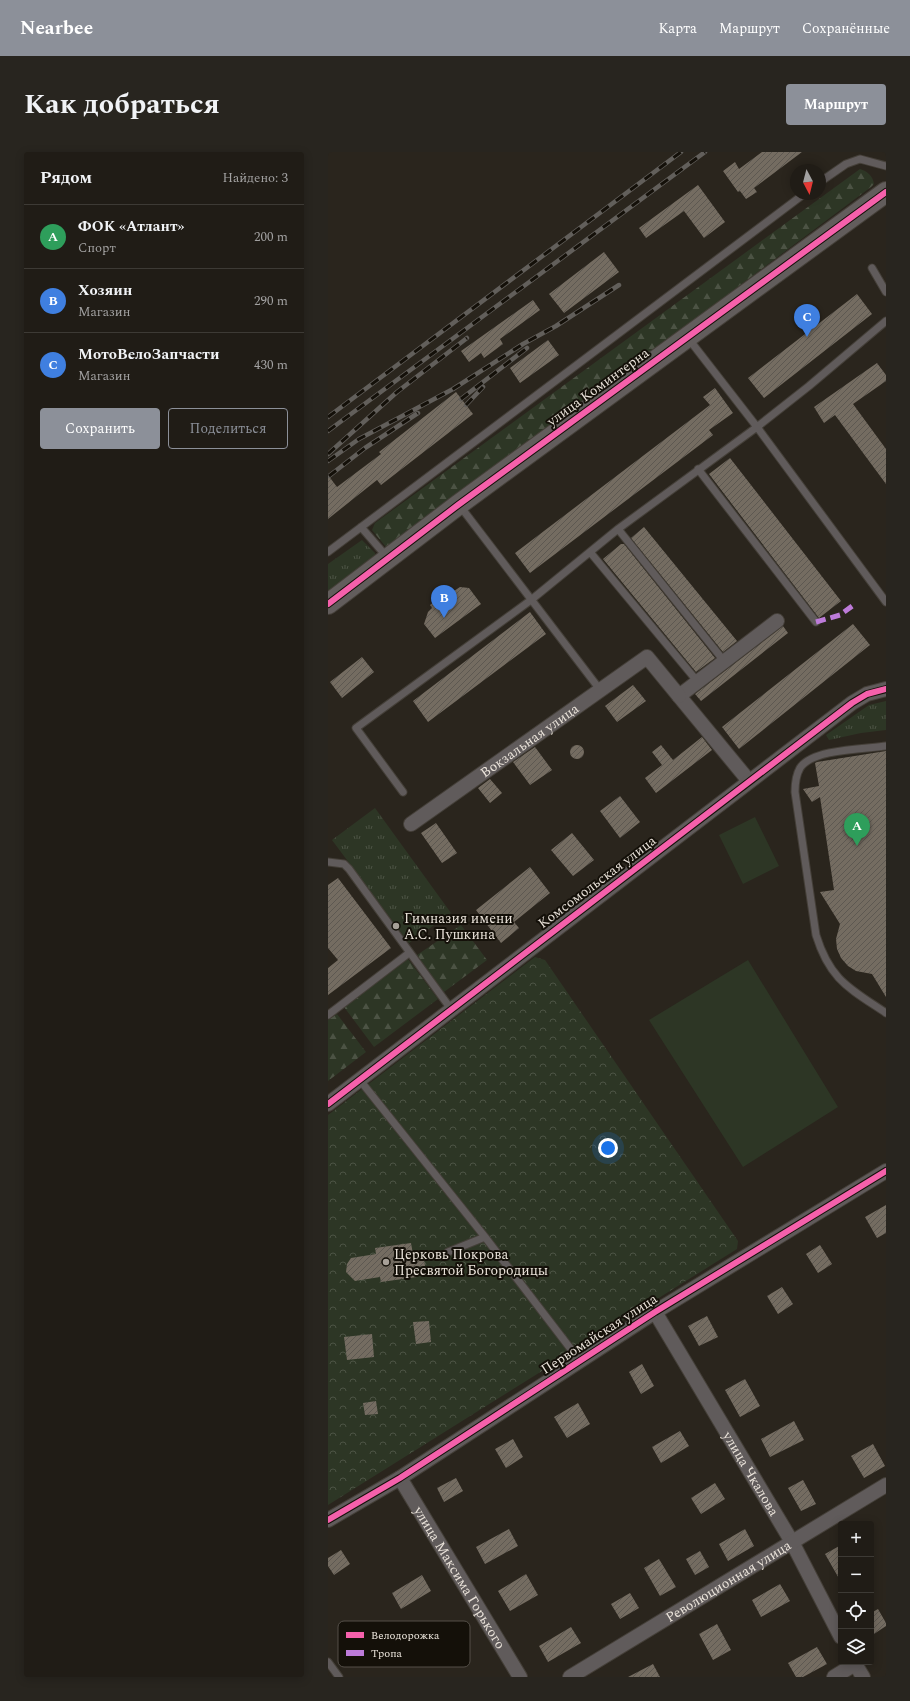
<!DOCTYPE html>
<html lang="ru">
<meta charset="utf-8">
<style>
:root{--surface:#201c16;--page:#28251f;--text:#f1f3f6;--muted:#a2a1a1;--line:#3d3a35;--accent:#8c9099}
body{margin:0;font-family:Spectral,serif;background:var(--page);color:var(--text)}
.controls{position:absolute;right:12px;bottom:12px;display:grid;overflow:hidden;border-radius:4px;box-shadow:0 2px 10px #0003}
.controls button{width:36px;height:36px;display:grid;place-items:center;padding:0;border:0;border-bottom:1px solid var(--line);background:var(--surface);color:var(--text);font:20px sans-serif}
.compass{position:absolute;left:462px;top:12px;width:36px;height:36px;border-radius:50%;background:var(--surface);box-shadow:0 2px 10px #0003;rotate:173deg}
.you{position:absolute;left:280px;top:996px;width:14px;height:14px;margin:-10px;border:3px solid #fff;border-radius:50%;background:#1a73e8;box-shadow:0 0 0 6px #1a73e833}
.badge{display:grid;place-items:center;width:26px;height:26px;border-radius:50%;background:var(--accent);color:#fff;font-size:13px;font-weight:700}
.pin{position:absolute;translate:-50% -33px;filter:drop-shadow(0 1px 2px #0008)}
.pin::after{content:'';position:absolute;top:21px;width:14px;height:12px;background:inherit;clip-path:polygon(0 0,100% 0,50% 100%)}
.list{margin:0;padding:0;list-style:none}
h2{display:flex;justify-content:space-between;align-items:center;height:52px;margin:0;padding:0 16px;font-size:17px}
h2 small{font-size:13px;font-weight:400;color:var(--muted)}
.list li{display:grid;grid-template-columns:26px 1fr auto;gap:12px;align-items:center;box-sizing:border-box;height:64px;padding:0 16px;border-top:1px solid var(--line)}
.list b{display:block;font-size:15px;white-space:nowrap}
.list p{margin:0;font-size:13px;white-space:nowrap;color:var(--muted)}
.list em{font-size:13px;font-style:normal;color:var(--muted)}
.actions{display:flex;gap:8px;padding:12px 16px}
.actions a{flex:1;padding:9px 0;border:1px solid var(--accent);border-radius:4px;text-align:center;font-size:14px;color:var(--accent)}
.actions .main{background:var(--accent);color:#fff}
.icon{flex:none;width:22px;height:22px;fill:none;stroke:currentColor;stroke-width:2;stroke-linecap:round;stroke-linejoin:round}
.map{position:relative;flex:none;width:558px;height:1525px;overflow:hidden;border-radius:4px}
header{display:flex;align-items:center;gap:24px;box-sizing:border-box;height:56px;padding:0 20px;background:var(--accent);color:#fff}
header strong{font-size:19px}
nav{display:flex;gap:22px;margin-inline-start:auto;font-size:14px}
.intro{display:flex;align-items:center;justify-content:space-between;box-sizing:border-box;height:96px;padding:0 24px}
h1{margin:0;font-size:28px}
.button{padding:10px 18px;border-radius:4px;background:var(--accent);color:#fff;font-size:14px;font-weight:700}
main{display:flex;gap:24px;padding:0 24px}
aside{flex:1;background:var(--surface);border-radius:4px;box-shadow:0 2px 10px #0003}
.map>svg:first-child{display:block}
.grass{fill:url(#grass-tufts)}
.forest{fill:url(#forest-firs)}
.park{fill:url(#park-crowns)}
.garden{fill:#2d3625}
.building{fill:url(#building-hatch)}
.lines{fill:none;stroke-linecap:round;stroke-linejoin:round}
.lane-casing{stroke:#443f38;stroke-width:9}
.street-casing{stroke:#443f38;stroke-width:16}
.secondary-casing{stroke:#443f38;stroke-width:22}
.lane{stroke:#605b5b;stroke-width:7}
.street{stroke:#605b5b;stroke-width:14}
.secondary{stroke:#625d5c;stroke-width:20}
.rail-casing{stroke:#625f5b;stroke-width:4.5}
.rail{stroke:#141009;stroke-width:3;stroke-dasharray:9;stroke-linecap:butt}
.quiet{stroke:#bd7bd9;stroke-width:5;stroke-dasharray:10 5;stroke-linecap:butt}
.cycleway-casing{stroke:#141009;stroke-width:8}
.cycleway{stroke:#f560ab;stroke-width:6}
.poi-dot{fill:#a7a098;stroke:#141009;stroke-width:1.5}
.labels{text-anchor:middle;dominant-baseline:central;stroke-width:4;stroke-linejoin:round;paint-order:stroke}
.street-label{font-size:14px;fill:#eae3da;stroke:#141009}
.poi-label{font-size:14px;fill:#eae3da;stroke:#141009;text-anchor:start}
.key{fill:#141009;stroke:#544f48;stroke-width:1}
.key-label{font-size:11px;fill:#eae3da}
</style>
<header>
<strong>Nearbee</strong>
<nav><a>Карта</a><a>Маршрут</a><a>Сохранённые</a></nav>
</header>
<div class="intro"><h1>Как добраться</h1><a class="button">Маршрут</a></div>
<main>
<aside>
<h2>Рядом<small>Найдено: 3</small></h2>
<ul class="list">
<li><span class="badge" style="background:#2e9e5b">A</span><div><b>ФОК «Атлант»</b><p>Спорт</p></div><em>200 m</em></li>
<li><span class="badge" style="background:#3f7fe0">B</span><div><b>Хозяин</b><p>Магазин</p></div><em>290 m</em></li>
<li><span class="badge" style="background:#3f7fe0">C</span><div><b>МотоВелоЗапчасти</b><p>Магазин</p></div><em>430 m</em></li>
</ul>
<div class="actions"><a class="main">Сохранить</a><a>Поделиться</a></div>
</aside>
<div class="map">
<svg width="558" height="1525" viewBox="0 0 558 1525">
<defs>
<pattern id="grass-tufts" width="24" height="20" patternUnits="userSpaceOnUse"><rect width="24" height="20" fill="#2d3625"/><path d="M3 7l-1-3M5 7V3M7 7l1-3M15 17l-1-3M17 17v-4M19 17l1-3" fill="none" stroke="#4c5344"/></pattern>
<pattern id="forest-firs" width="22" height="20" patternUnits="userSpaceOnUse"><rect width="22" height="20" fill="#2d3625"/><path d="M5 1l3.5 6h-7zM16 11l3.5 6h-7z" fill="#4c5344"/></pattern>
<pattern id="park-crowns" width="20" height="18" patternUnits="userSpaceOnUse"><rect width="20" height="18" fill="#2d3625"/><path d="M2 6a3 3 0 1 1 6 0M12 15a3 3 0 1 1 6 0" fill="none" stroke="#4c5344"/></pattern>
<pattern id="building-hatch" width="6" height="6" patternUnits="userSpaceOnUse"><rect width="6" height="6" fill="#746c61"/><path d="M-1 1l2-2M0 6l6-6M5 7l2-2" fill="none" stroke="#5d5851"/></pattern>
</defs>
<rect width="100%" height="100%" fill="#2a251d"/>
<!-- grass -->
<path class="grass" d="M 34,388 L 47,401 L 47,405 L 0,444 L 0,412 Z
M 558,549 L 558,578 L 533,581 L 501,588 L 498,583 L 541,553 Z
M 47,656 L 123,761 L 81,791 L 4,688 Z"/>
<!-- forest -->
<path class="forest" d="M 532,17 C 539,19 545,24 546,32 L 543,35 L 64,394 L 58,395 L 44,378 L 47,371 Z
M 133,773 L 159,808 L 116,840 L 89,803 Z
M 80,807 L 110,847 L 46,895 L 16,855 Z
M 9,862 L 38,900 L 0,929 L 0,868 Z"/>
<!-- park -->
<path class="park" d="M 207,805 L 217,808 L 410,1089 L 409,1097 L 0,1353 L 0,963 Z"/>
<!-- garden -->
<path class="garden" d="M 427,665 L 451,714 L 415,732 L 391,683 Z
M 420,808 L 510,955 L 415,1015 L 321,868 Z"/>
<!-- building -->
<path class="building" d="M 434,0 L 474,0 L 426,36 L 429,40 L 418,47 L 412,39 L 410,40 L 395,19 L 407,10 L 411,17 Z
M 370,33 L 397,70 L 376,86 L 356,59 L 318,86 L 311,76 Z
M 276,100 L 291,120 L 236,161 L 221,142 Z
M 529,142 L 544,162 L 436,246 L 420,226 Z
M 205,148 L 212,158 L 172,187 L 175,192 L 156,206 L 153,201 L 141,210 L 133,199 Z
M 220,188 L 231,203 L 192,231 L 182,216 Z
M 549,211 L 558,223 L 558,229 L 525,252 L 558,297 L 558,332 L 507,263 L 496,271 L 486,255 Z
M 387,236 L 405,261 L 381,278 L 385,283 L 202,421 L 187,401 L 382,253 L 375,245 Z
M 128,240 L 145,262 L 53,333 L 49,328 L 0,367 L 0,323 L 9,335 L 53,302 L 51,300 Z
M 402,306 L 513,449 L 491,466 L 381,322 Z
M 316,375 L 409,489 L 395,500 L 303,386 Z
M 293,392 L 296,392 L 387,506 L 368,520 L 275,407 Z
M 132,435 L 141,436 L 153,452 L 107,486 L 96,472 L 100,460 L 104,456 L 102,453 L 123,436 L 126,439 Z
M 202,460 L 218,482 L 100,570 L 85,549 Z
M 525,472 L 542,493 L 411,597 L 394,575 Z
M 455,474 L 460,481 L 373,549 L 367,542 Z
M 34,505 L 46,520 L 14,546 L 2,530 Z
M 305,533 L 318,549 L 289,570 L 277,554 Z
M 374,585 L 384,598 L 328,641 L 317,626 L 334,613 L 324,600 L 333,593 L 345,608 Z
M242 600a7 7 0 1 1 14 0a7 7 0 1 1-14 0Z
M 207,595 L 224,618 L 202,633 L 185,610 Z
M 558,599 L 558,845 L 544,822 L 528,819 L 520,814 L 513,806 L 509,797 L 508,787 L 512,772 L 492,740 L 506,738 L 492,645 L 484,650 L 475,637 L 491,634 L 487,611 L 489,610 Z
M 162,627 L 174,641 L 162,651 L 150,636 Z
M 292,644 L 312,670 L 292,686 L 272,659 Z
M 108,671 L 129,701 L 114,711 L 93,681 Z
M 244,681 L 266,708 L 245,724 L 223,698 Z
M 202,715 L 222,741 L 186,770 L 191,776 L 173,791 L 148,758 Z
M 10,726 L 63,796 L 0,843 L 0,816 L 10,808 L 0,796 L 0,733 Z
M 558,1053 L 558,1081 L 549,1086 L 537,1065 Z
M 83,1091 L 85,1102 L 95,1100 L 97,1114 L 87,1115 L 89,1125 L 53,1130 L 52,1125 L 27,1129 L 18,1120 L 19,1112 L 23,1106 L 48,1102 L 47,1096 Z
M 492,1093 L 504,1112 L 490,1121 L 478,1102 Z
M 454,1135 L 465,1152 L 450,1162 L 439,1144 Z
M 379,1164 L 390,1185 L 371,1194 L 360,1174 Z
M 101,1169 L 103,1190 L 88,1192 L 85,1170 Z
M 44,1182 L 46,1205 L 19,1208 L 16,1185 Z
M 314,1212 L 326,1234 L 313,1242 L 301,1220 Z
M 417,1227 L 432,1254 L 412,1265 L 397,1238 Z
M 48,1249 L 50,1262 L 37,1263 L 35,1251 Z
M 250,1251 L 262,1272 L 239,1286 L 226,1265 Z
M 466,1269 L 476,1288 L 442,1305 L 433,1287 Z
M 352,1279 L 361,1294 L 333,1311 L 324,1295 Z
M 185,1287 L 195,1305 L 178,1316 L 167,1297 Z
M 545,1292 L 557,1314 L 536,1326 L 523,1304 Z
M 128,1326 L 135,1339 L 116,1350 L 109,1336 Z
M 475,1328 L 488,1352 L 473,1359 L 460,1336 Z
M 387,1331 L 397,1347 L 373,1362 L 363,1346 Z
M 181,1377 L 190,1394 L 157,1412 L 148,1395 Z
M 417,1377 L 426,1394 L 400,1409 L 391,1392 Z
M 513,1393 L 513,1430 L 497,1402 Z
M 13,1398 L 22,1412 L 6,1423 L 0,1414 L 0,1406 Z
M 372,1399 L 381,1415 L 367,1423 L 358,1407 Z
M 331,1407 L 348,1435 L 332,1444 L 316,1416 Z
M 198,1422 L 210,1443 L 182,1459 L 170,1439 Z
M 94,1423 L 103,1439 L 73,1457 L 64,1441 Z
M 452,1432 L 462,1449 L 433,1465 L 424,1448 Z
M 302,1441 L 311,1456 L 292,1467 L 283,1452 Z
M 550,1457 L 558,1471 L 558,1474 L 543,1484 L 543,1461 Z
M 389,1472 L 403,1498 L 385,1508 L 371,1482 Z
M 243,1475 L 253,1491 L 220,1510 L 211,1494 Z
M 489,1495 L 499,1512 L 475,1525 L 468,1525 L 460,1511 Z
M 325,1512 L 332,1525 L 300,1525 Z"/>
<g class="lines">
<defs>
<path id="lane" d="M 492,30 L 518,12 L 532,7 L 558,14
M 544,116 L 558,140
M 360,186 L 429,275 L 558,450
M 370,317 L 488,470
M 132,354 L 273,539
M 33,375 L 59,405
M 290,377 L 396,509
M 0,400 L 476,42
M 262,400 L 369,529
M 558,594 C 537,597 484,597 472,616 C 468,623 467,632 467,640 L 488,783 C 502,828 521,836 558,861
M 75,640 L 28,576 L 203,448 L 290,377 L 429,275 L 481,234 L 558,169
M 0,710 L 16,712 L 21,717 L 123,857
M 0,863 L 81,801
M 31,927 L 157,1085
M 120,1100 L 157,1085 L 252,1209
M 0,1510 L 11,1525"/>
<g id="street">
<path d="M 421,629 L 351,544 L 449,469"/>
<path id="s1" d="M 83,672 L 319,505 L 351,544"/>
<path d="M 0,952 L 524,551 L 539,542 L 558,537"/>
<path id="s2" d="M 327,1160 L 464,1390 L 513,1485"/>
<path id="s3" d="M 72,1326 L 192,1525"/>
<path d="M 0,1368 L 72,1326 L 327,1160 L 558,1019"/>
<path d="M 526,1510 L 535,1525"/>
<path id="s4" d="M 242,1525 L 558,1333"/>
<path d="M 506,1525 L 527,1512"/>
</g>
<path id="secondary" d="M 0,452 L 130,353 L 558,40"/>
</defs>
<!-- lane casing -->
<use href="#lane" class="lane-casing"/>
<!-- street casing -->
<use href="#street" class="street-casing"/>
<!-- secondary casing -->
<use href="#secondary" class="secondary-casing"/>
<!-- lane -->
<use href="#lane" class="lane"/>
<!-- street -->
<use href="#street" class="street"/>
<!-- secondary -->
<use href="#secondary" class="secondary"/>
<defs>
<path id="rail" d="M 133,247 L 199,196
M 138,253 L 155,235
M 0,265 L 353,0
M 0,279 L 377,0
M 0,302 L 69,240 L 139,186
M 0,309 L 31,287 L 125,237 L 195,192 L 228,174 L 291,133
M 1,324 L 37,296 L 90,261"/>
</defs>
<!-- rail casing -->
<use href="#rail" class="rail-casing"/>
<!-- rail -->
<use href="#rail" class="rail"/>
<!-- quiet -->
<path class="quiet" d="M 488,470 L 512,463 L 527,452"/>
<defs>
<path id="cycleway" d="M 0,452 L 130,353 L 558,40
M 0,952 L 524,551 L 539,542 L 558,537
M 0,1368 L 72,1326 L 327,1160 L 558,1019"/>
</defs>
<!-- cycleway casing -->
<use href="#cycleway" class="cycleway-casing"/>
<!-- cycleway -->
<use href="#cycleway" class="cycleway"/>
</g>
<!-- markers -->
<g class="poi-dot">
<circle cx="68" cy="774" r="4"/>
<circle cx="58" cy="1110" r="4"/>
</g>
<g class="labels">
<!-- street labels -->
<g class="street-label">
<text transform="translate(270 235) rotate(-36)">улица Коминтерна</text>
<text stroke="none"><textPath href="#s1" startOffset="145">Вокзальная улица</textPath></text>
<text transform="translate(269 730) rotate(-37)">Комсомольская улица</text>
<text transform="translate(271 1182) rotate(-33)">Первомайская улица</text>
<text stroke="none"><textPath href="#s2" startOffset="188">улица Чкалова</textPath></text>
<text stroke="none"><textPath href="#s3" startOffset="116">улица Максима Горького</textPath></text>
<text stroke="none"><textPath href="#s4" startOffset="185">Революционная улица</textPath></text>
</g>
<!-- poi labels -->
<g class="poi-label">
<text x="76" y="766">Гимназия имени<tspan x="76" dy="16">А.С. Пушкина</tspan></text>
<text x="66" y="1102">Церковь Покрова<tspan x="66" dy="16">Пресвятой Богородицы</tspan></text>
</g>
</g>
<!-- legend -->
<rect x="10" y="1469" width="132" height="46" rx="6" class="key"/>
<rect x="18" y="1480" width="18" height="6" fill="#f560ab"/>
<rect x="18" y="1498" width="18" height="6" fill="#bd7bd9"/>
<g class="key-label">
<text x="43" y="1487">Велодорожка</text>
<text x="43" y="1505">Тропа</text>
</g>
</svg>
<div class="controls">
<button>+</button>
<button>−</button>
<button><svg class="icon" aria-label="locate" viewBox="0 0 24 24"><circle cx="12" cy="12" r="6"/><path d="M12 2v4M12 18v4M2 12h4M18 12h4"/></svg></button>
<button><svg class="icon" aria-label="layers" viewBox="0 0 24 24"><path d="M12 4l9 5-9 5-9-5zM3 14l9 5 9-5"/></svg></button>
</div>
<svg class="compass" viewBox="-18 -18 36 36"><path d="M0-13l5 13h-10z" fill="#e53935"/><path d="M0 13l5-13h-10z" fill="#a2a1a1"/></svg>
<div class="you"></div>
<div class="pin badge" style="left:529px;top:694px;background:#2e9e5b">A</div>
<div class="pin badge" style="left:116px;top:466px;background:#3f7fe0">B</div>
<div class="pin badge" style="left:479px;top:185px;background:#3f7fe0">C</div>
</div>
</main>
